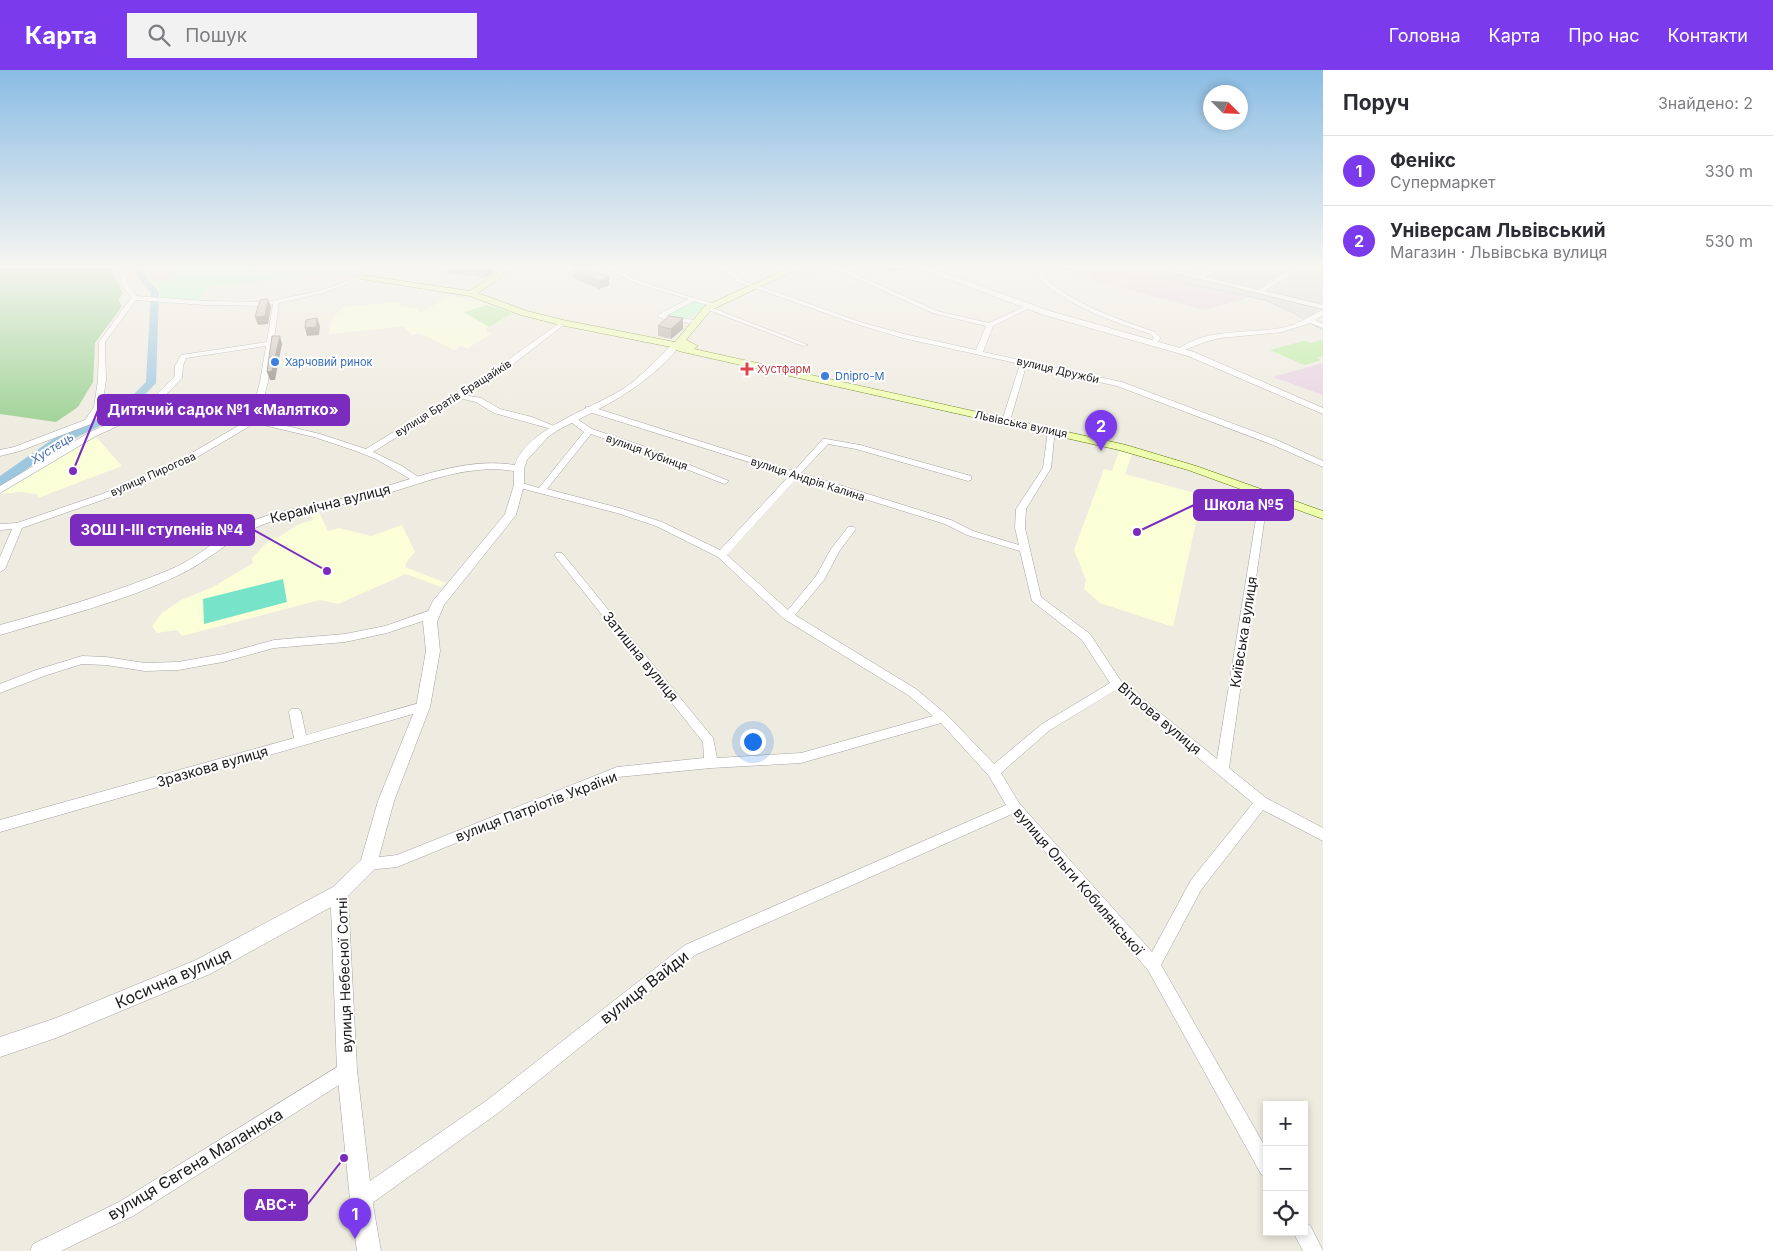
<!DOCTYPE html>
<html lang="uk">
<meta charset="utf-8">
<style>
:root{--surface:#fff;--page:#f2f2f3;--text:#2b2b33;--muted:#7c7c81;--line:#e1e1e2;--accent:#7c3aed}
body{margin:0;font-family:Inter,sans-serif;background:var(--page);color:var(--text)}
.controls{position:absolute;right:15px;bottom:15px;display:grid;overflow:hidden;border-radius:0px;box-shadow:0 2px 8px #0003}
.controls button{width:45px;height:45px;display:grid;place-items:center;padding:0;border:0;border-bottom:1px solid var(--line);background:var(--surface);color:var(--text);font:25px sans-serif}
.compass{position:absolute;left:1203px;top:15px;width:45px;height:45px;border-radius:50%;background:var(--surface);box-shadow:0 2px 8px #0003;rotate:114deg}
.you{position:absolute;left:752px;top:671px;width:18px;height:18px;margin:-12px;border:4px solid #fff;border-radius:50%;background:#1a73e8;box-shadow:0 0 0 8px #1a73e833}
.badge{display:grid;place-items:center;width:32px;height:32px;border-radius:50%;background:var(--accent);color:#fff;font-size:16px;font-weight:700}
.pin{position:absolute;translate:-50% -41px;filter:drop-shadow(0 1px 2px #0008)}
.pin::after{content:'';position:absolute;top:26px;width:18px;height:15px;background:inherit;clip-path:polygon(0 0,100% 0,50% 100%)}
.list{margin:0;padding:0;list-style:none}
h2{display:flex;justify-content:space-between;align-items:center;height:65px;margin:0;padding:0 20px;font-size:21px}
h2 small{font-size:16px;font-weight:400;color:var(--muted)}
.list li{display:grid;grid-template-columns:32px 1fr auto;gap:15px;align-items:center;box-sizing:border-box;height:70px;padding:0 20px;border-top:1px solid var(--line)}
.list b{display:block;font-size:19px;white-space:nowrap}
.list p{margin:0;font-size:16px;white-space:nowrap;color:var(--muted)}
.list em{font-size:16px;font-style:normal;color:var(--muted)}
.icon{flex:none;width:28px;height:28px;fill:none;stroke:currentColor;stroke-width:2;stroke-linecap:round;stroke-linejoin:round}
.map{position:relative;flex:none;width:1323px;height:1181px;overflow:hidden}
header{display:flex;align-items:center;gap:30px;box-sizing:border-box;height:70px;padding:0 25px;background:var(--accent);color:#fff}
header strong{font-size:24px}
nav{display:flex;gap:28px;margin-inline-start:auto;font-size:18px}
.search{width:350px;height:45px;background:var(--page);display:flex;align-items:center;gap:12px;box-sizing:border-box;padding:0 18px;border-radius:0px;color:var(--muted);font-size:19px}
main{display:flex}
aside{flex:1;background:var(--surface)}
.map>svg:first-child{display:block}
.residential{fill:#dad9d8}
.industrial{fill:#e8d1e1}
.education{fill:#faffd8}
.grass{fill:#bceda1}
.forest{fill:#9cd192}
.park{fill:#b8fdc7}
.pitch{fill:#77e4c9}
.parking{fill:#e8e8e8}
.plaza{fill:#d7d5e4}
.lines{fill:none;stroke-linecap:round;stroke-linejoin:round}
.stream{stroke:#9dc7df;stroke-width:1}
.river{fill:#9dc7df;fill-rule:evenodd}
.minor-casing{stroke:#a3a3a3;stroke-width:1}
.tertiary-casing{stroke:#a3a3a3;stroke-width:1}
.secondary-casing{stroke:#597500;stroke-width:1}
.minor{fill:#fff;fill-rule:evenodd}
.tertiary{fill:#fff;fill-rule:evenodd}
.secondary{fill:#effeae;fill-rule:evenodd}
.wall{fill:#b1a99f}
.shaded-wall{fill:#908a82}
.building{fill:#cec5b9;stroke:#908a82}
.shop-dot{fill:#3f7fe0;stroke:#fff;stroke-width:2}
.health-dot{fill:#e0444e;stroke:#fff;stroke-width:2}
.labels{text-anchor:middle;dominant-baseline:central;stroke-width:4;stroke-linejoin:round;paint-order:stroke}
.far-shop-label{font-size:11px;fill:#366cbe;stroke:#fff;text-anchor:start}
.far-health-label{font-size:11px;fill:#be3a42;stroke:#fff;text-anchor:start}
.far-street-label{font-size:11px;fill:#1c1c1c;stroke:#fff}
.far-water-label{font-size:12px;font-style:italic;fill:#426bb1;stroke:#fff}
.street-label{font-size:14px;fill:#1c1c1c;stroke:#fff}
.near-street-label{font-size:16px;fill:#1c1c1c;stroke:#fff}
.leader{fill:none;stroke:#7b2cbf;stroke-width:2}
.callout-dot{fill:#7b2cbf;stroke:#fff;stroke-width:2}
.callout{fill:#7b2cbf;stroke:#7b2cbf;stroke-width:2}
.callout-label{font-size:15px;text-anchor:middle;font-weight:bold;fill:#fff}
</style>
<header>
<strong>Карта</strong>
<div class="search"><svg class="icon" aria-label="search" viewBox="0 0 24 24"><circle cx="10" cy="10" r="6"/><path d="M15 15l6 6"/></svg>Пошук</div>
<nav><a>Головна</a><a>Карта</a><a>Про нас</a><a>Контакти</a></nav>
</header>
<main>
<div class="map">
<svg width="1323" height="1181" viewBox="0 0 1323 1181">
<rect width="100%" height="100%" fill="#eeebe0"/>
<!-- residential -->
<path class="residential" d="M 1122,198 L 1158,198 L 1320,237 L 1308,249 L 1268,231 Z
M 1219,198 L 1290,198 L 1259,220 L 1204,208 Z
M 1301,198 L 1323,198 L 1323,235 L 1267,222 Z"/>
<!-- industrial -->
<path class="industrial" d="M 1058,198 L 1089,198 L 1108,201 L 1120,198 L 1249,227 L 1205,240 L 1089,209 L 1092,206 Z
M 1323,293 L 1323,325 L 1273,307 Z"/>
<!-- education -->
<path class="education" d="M 450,225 L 469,229 L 513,243 L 487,258 L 487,262 L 492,263 L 468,278 L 460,276 L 454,280 L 419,263 L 412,265 L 403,257 L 399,257 L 328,264 L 331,251 L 342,237 L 399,232 L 401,236 L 416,238 L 421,243 Z
M 96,367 L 122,396 L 38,428 L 37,424 L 21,422 L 0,424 Z
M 1119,381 L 1132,384 L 1125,404 L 1202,425 L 1173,557 L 1100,533 L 1084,519 L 1086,510 L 1074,480 L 1104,399 L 1112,401 Z
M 318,440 L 328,461 L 339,458 L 371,466 L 402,455 L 415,482 L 408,490 L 405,497 L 446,513 L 441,517 L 406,504 L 338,534 L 320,530 L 182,566 L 177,560 L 157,563 L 152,556 L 162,543 L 181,530 L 213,517 L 253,493 L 252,488 L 270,469 L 279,467 L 297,455 L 313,450 L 311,441 Z"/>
<!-- grass -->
<path class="grass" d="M 487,235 L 513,243 L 489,257 L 464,242 Z
M 1321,270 L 1323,271 L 1323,286 L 1317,288 L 1321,290 L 1304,295 L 1270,280 L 1304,271 L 1311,273 Z"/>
<!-- forest -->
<path class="forest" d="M 0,198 L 116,198 L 113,204 L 123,223 L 118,230 L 122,236 L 95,273 L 93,312 L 78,337 L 56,352 L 0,344 Z"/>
<!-- park -->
<path class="park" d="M 139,198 L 349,198 L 361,204 L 352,207 L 333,203 L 210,217 L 199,230 L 161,228 L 159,217 Z
M 694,232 L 708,236 C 695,245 683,254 667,245 Z"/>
<!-- pitch -->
<path class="pitch" d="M 283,509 L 287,532 L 204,554 L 203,529 Z"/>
<!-- parking -->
<path class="parking" d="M 808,198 L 812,198 L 807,203 L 817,209 L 800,215 L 784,209 Z
M 854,213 L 874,218 L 845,228 L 832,223 Z"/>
<!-- plaza -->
<path class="plaza" d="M 158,198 L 171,198 L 176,204 L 172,208 L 165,211 L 157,211 L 150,207 L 149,203 Z"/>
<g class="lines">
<!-- stream -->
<path class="stream" d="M 1099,198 L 1136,208 L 1168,209 L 1265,230 L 1292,242 L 1323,260"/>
<!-- river -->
<path class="river" d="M 130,198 L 139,198 L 159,222 L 156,313 L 128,342 L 61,375 L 4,415 L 0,416 L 0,406 L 53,369 L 120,338 L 146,312 L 151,222 Z"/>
<defs>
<path id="minor" d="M 119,198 L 125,198 L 128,214 L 136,226 L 205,231 L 266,232 L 319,221 L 363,206 L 363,208 L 323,223 L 279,233 L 268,312 L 258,349 L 320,364 L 366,379 L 498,297 L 561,252 L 565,252 L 565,254 L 504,301 L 464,325 L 481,328 L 500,339 L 532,347 L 559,358 L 555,360 L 494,343 L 476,332 L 459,328 L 373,382 L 402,396 L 420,408 L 421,410 L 417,413 L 376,389 L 356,381 L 314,367 L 255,353 L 182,396 L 108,428 L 22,458 L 5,499 L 0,502 L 0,487 L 12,459 L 0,460 L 0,454 L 17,453 L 102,424 L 176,392 L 250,349 L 260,312 L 266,276 L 186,288 L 183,296 L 182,308 L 159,332 L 142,345 L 96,366 L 0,423 L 0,416 L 90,362 L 136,341 L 153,328 L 175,306 L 175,296 L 181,285 L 267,272 L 273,234 L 266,236 L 205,235 L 136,230 L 105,272 L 106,310 L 102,337 L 91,354 L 20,381 L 0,386 L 0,380 L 14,377 L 85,350 L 94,337 L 98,310 L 99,272 L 131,228 L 122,214 Z
M 606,198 L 614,198 L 642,212 L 717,235 L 714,237 L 694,231 L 666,246 L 674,248 L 698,250 L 699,251 L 696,253 L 673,252 L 658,247 L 658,245 L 688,229 L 638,214 Z
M 719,198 L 726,198 L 742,210 L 860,252 L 904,264 L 976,280 L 986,256 L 933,243 L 833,198 L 842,198 L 937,241 L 989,253 L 1026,236 L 1030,236 L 1030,238 L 993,256 L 983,282 L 1122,312 L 1279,371 L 1323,391 L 1323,397 L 1273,375 L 1117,316 L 1026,296 L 1010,351 L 1003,353 L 1002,351 L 1020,294 L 903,268 L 856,254 L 738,212 Z
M 1040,198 L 1046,198 L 1043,207 C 1075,235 1115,248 1155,262 L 1161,268 L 1155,274 L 1151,274 L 1150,273 L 1154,268 L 1151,264 C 1110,251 1071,237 1038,208 Z
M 1156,198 L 1168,198 L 1198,206 L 1209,198 L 1217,198 L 1204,207 L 1259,220 L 1291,198 L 1298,198 L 1265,221 L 1323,235 L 1323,239 Z
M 706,237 L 710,237 L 808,275 L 803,276 L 706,239 Z
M 1323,240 L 1323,245 L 1315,250 L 1323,254 L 1323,258 L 1310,253 L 1282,262 L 1220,268 L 1205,272 L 1182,281 L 1177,280 C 1204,258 1248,264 1281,258 C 1299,255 1308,246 1323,240 Z
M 586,337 L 592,337 L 794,401 L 823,369 L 826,369 L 860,375 L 971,406 L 971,410 L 968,411 L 856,379 L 828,374 L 801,403 L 951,450 L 973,461 L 1019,475 L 1015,458 L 1016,439 L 1043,398 L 1048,361 L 1055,359 L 1051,398 L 1026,439 L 1025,458 L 1041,527 L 1090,564 L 1121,611 L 1217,689 L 1260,424 L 1264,421 L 1267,422 L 1268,424 L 1229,698 L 1266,728 L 1323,758 L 1323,771 L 1263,740 L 1201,820 L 1161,895 L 1267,1080 L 1267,1107 L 1261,1104 L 1148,900 L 1012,744 L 695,885 L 498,1043 L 368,1136 L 361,1138 L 354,1136 L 352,1129 L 354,1122 L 486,1031 L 685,875 L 1006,735 L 989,706 L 941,653 L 801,693 L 711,698 L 618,707 L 397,797 L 368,800 L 363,799 L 361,794 L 363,789 L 397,785 L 617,697 L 704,688 L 703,672 L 556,487 L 554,485 L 556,483 L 562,483 L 713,668 L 717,688 L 801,683 L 933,646 L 908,625 L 784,549 L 718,487 L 656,456 L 617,443 L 516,417 L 516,413 L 519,412 L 539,418 L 584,362 L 567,349 L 574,347 L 592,359 L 643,376 L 729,411 L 725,414 L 722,413 L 637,380 L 591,364 L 547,419 L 623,439 L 662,452 L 720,480 L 790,405 L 586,341 ZM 797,408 L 945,454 L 967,465 L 1020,481 L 1032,531 L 1082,570 L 1110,613 L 1042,654 L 994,694 L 947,645 L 916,619 L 795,545 L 824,510 L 840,480 L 856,459 L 854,457 L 848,457 L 831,479 L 816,506 L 788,540 L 727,485 ZM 1116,620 L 1253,733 L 1191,810 L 1152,882 L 1019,733 L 1001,703 L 1050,660 Z
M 434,539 L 438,540 L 439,543 L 438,546 L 387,563 L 345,572 L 274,578 L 223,592 L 178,600 L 145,601 L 106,595 L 82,594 L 44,606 L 0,623 L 0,614 L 36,600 L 82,586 L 106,587 L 145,593 L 178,592 L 223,584 L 274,570 L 345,564 L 385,556 Z
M 423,632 L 427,634 L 429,637 L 427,640 L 0,762 L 0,750 L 294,668 L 289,642 L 291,639 L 299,639 L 301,642 L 306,665 Z
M 347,991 L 353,994 L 356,1000 L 353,1006 L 133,1146 L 61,1181 L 30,1181 L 33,1174 L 119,1132 Z
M 1304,1153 L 1310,1155 L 1323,1181 L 1303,1181 L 1293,1162 L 1304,1162 Z"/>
<path id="tertiary" d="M 919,198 L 930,198 L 1050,241 L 1194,282 L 1323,338 L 1323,344 L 1188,286 L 1044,245 Z
M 672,275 L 679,277 C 645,318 605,336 558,360 L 548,367 L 527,390 L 524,399 L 524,415 L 516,445 L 444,535 L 437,552 L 440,581 L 430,637 L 394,731 L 377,794 L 374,800 L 348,826 L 357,1000 L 372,1129 L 381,1181 L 357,1181 L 350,1129 L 337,1000 L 331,837 L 210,904 L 56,968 L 0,987 L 0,967 L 56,948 L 196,890 L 333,817 L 361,790 L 378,731 L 416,637 L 426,581 L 423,552 L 433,531 L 505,444 L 514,415 L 514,401 C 461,392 409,420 359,431 C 324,439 286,443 253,459 C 227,472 205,493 179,505 C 123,532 60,547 0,565 L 0,555 C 58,539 113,523 169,500 C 197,489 219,466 247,453 C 282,438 319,435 356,425 C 407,412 462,386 515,395 C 526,359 593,338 623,319 C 641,307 656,290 672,275 Z"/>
<path id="secondary" d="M 499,198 L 508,198 L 499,209 L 478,223 L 527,241 L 563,250 L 675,272 L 705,236 L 789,198 L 800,198 L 711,240 L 686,270 L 698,276 L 694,279 L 1126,375 L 1196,396 L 1323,441 L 1323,449 L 1188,400 L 1119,380 L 683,282 L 672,279 L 671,277 L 560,255 L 521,245 L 470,226 L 361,209 L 357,207 L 361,205 L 470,221 L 493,205 Z"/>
</defs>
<!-- minor casing -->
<use href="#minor" class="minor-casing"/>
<!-- tertiary casing -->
<use href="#tertiary" class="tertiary-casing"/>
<!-- secondary casing -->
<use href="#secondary" class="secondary-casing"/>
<!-- minor -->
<use href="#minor" class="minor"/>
<!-- tertiary -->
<use href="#tertiary" class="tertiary"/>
<!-- secondary -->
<use href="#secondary" class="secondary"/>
</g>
<!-- wall -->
<path class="wall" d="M 445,198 L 492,198 L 493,202 L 485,208 L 479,208 L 478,206 L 447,204 Z
M 881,198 L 903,198 L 891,202 Z
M 573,200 L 609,207 L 609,215 L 599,219 L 573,208 Z
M 683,248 L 683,259 L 671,269 L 658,266 L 658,256 Z"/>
<!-- shaded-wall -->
<path class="shaded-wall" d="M 491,198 L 492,198 L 493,202 L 485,208 L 484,203 Z
M 892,198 L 903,198 L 891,202 Z
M 609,207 L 609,215 L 599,219 L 599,211 Z
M 268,229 L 271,237 L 268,254 L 258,255 L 255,247 Z
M 317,248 L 320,256 L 319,265 L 307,266 L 305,258 Z
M 683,248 L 683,259 L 671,269 L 671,259 Z
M 280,266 L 282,274 L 275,310 L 270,310 L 267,302 Z"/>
<!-- building -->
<path class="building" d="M 482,198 L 491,198 L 484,203 L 478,203 Z
M 578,198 L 587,198 L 609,207 L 599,211 L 573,200 Z
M 268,229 L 265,246 L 255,247 L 260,230 Z
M 669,246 L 683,248 L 671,259 L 658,256 Z
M 317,248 L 316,257 L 305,258 L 306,250 Z
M 272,266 L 280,266 L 272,301 L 267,302 Z"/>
<!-- sky -->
<linearGradient id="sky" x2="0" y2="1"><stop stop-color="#8abce4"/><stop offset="0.54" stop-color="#f7f6f1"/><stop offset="1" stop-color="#f7f6f1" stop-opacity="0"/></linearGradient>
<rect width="1323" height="364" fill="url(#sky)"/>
<!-- markers -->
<g class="shop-dot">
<circle cx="275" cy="292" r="5"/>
<circle cx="825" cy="306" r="5"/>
</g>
<path class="health-dot" d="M744.5 291.5h5v5h5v5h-5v5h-5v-5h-5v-5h5z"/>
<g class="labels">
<!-- far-shop labels -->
<g class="far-shop-label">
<text x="285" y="292">Харчовий ринок</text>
<text x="835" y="306">Dnipro-M</text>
</g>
<!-- far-health labels -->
<g class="far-health-label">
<text x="757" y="299">Хустфарм</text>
</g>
<!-- far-street labels -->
<g class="far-street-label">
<text transform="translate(1058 300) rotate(13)">вулиця Дружби</text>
<text transform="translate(453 328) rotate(-32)">вулиця Братів Бращайків</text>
<text transform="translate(1021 354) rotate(12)">Львівська вулиця</text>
<text transform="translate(647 382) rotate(20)">вулиця Кубинця</text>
<text transform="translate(153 404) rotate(-24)">вулиця Пирогова</text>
<text transform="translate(808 409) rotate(18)">вулиця Андрія Калина</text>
</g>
<!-- far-water labels -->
<g class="far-water-label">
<text transform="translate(52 378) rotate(-32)">Хустець</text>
</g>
<!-- street labels -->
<g class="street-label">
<text transform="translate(330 433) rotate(-14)">Керамічна вулиця</text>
<text transform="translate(1243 562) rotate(-81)">Київська вулиця</text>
<text transform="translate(641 586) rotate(51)">Затишна вулиця</text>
<text transform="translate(1160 648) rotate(40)">Вітрова вулиця</text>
<text transform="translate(212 696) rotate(-16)">Зразкова вулиця</text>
<text transform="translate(536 736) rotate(-21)">вулиця Патріотів України</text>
<text transform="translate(1079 811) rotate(49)">вулиця Ольги Кобилянської</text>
<text transform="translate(344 905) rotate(-92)">вулиця Небесної Сотні</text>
</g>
<!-- near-street labels -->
<g class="near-street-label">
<text transform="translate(173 908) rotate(-24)">Косична вулиця</text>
<text transform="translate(644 917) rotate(-38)">вулиця Вайди</text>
<text transform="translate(195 1094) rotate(-31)">вулиця Євгена Маланюка</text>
</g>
</g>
<!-- callouts -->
<path class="leader" d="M73 401L98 340M1137 462L1194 435M327 501L254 460M344 1088L307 1135"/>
<g class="callout-dot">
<circle cx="73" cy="401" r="5"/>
<circle cx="1137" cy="462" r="5"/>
<circle cx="327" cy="501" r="5"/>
<circle cx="344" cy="1088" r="5"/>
</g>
<g class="callout">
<rect x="98" y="325" width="251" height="30" rx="5"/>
<rect x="1194" y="420" width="99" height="30" rx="5"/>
<rect x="71" y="445" width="183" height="30" rx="5"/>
<rect x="245" y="1120" width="62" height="30" rx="5"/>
</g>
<g class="callout-label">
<text x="223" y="345">Дитячий садок №1 «Малятко»</text>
<text x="1244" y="440">Школа №5</text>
<text x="162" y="465">ЗОШ І-ІІІ ступенів №4</text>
<text x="276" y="1140">АВС+</text>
</g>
</svg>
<div class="controls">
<button>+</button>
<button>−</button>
<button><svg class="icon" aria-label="locate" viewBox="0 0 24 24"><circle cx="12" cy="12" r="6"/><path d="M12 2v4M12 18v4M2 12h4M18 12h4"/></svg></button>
</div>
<svg class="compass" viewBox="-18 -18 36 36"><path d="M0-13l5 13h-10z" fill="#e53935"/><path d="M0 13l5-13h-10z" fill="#7c7c81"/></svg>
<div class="you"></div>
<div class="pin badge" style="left:355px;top:1169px">1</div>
<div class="pin badge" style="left:1101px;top:381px">2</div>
</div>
<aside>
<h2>Поруч<small>Знайдено: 2</small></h2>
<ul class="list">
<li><span class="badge">1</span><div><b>Фенікс</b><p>Супермаркет</p></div><em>330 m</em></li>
<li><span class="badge">2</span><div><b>Універсам Львівський</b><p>Магазин · Львівська вулиця</p></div><em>530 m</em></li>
</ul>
</aside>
</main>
